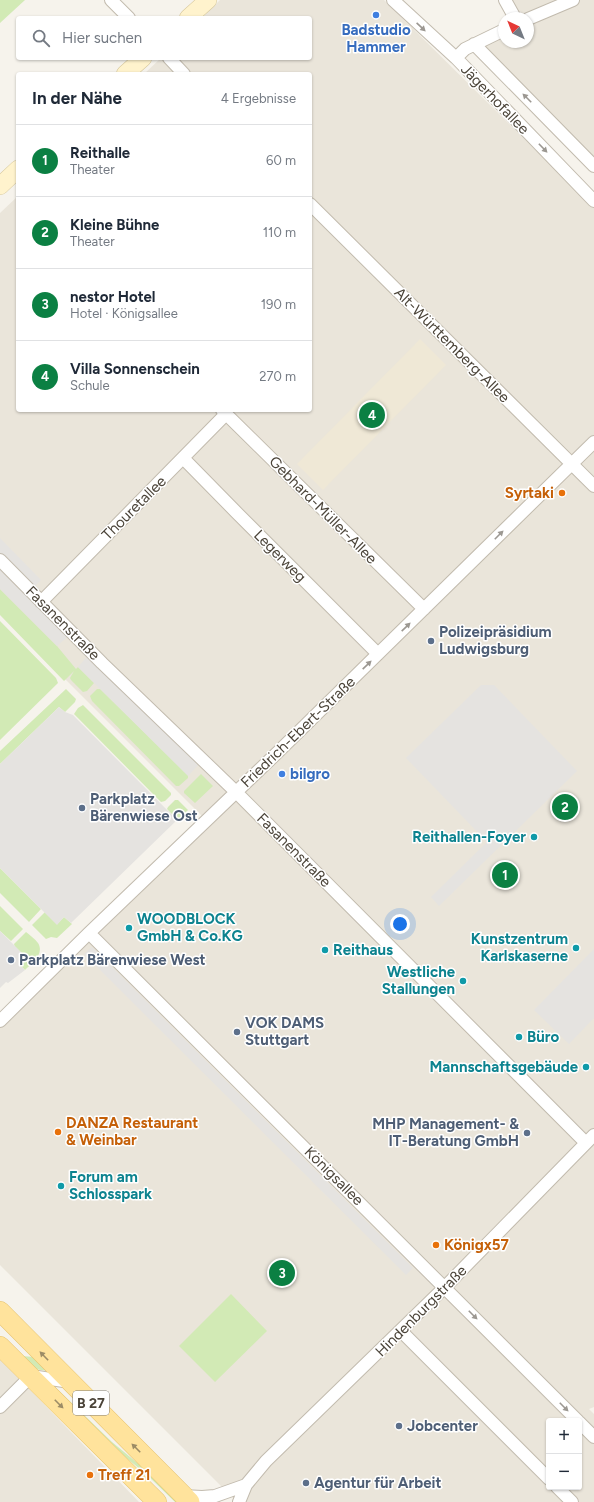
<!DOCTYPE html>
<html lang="de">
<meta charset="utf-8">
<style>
:root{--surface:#fff;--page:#f2f2f3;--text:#1f2937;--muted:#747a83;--line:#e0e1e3;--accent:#0b8043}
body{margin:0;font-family:Figtree,sans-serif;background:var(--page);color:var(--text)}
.controls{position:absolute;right:12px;bottom:12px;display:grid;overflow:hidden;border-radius:4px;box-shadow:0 1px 3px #0004}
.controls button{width:36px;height:36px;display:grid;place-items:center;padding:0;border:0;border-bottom:1px solid var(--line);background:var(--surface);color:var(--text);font:20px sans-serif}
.compass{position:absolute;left:498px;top:12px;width:36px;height:36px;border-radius:50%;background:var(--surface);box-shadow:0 1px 3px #0004;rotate:317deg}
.you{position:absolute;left:400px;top:924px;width:14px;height:14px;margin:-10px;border:3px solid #fff;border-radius:50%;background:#1a73e8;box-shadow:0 0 0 6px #1a73e833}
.badge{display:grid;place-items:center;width:26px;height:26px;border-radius:50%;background:var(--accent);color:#fff;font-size:13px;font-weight:700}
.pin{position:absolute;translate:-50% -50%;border:2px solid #fff;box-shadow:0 1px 4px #0006}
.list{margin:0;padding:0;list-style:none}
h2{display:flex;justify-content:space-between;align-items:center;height:52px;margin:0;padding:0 16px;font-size:17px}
h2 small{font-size:13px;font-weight:400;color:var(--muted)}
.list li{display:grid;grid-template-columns:26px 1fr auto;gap:12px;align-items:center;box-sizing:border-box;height:72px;padding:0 16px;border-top:1px solid var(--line)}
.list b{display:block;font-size:15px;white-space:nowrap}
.list p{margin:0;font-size:13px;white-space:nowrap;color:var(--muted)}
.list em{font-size:13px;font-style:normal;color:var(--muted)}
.icon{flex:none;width:22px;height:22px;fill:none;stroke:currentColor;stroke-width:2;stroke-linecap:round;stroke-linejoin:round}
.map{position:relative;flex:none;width:594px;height:1502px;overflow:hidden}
.search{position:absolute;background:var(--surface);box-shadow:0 1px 3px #0004;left:16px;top:16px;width:296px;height:44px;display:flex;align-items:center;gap:10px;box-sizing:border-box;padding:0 14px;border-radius:4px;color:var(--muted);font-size:15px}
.panel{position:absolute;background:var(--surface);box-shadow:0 1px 3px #0004;left:16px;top:72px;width:296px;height:340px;border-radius:4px}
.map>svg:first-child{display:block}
.residential{fill:#eae5da;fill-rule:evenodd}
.education{fill:#efe8d6}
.green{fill:#d2eab5}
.parking{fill:#e5e3e0}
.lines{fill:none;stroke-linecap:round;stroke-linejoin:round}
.street-casing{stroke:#c2bbae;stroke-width:14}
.secondary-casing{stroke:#d6c79b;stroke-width:18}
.primary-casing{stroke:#e6c16a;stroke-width:20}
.street{stroke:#fff;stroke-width:12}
.secondary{stroke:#fff3cd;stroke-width:17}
.primary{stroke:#ffe39c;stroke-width:19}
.oneway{fill:#9c9892}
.oneway2{fill:#9c8c66}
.shop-dot{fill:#3f7fe0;stroke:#fff;stroke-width:1.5}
.food-dot{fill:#e8710a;stroke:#fff;stroke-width:1.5}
.service-dot{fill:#5c6f8a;stroke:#fff;stroke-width:1.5}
.culture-dot{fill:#0f9aa8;stroke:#fff;stroke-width:1.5}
.labels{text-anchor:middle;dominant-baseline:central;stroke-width:3;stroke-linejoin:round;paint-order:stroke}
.shield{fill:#fff;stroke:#817c74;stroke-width:1}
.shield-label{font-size:14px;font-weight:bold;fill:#4b4439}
.shop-label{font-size:15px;font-weight:bold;fill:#366cbe;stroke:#fff}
.street-label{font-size:15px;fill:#4b4439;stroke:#fff}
.food-label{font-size:15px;font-weight:bold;fill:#c56008;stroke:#fff;text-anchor:start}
.service-label{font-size:15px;font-weight:bold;fill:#4e5e75;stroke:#fff;text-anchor:start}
.culture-label{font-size:15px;font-weight:bold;fill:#0d838f;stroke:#fff;text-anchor:end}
</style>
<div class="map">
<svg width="594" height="1502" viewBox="0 0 594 1502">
<rect width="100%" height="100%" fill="#f6f3ec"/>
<!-- residential -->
<path class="residential" d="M 220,0 L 384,0 L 594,208 L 594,1407 L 589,1409 L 594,1414 L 594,1502 L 237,1502 L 0,1265 L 0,1022 L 206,820 L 0,614 L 0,213 L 18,196 L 18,410 L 310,410 L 310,74 L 144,74 L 161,58 L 310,58 L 310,18 L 202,18 ZM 549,1421 L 579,1421 L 579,1487 L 549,1487 Z
M 505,0 L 594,0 L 594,166 L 474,44 L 504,30 L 504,42 L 528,42 L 528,18 L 515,18 Z
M 0,1360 L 34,1394 L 139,1502 L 0,1502 Z"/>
<!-- education -->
<path class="education" d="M 420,339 L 446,365 L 323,490 L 297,464 Z"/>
<!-- green -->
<path class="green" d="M 0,0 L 25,0 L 0,23 Z
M 0,589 L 57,646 L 76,669 L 78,667 L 94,683 L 87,691 L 83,692 L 71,680 L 70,678 L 74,671 L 64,681 L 0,615 Z
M 0,621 L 56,678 L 58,683 L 0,740 Z
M 66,689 L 76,699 L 75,702 L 65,712 L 59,707 L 0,764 L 0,751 Z
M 97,689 L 100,689 L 188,775 L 188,778 L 179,786 L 176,786 L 92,701 L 90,696 Z
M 83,705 L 171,793 L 171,795 L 165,801 L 161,802 L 157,798 L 74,714 L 78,708 Z
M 201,774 L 213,786 L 195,803 L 184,793 L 184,791 Z
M 175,800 L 178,800 L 188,810 L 178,820 L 167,809 L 168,807 Z
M 0,868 L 41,909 L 29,922 L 0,893 Z
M 0,906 L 23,929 L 11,941 L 0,931 Z
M 45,912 L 57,924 L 64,917 L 72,924 L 57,938 L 51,937 L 46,939 L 32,925 Z
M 26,932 C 30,935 35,939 38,943 C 45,954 31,964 25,970 L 19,964 L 14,944 Z
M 231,1294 L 267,1331 L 215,1382 L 179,1346 Z
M 21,1356 L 35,1357 L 48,1371 L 34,1369 Z
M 53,1385 L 112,1442 L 147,1471 L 179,1502 L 175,1502 L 145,1473 L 110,1445 L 52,1386 Z"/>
<!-- parking -->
<path class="parking" d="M 0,538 L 41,580 L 30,591 L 72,633 L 57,646 L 0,589 Z
M 91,652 L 203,760 L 188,776 L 78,667 Z
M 481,685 L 494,685 L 577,771 L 439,906 L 431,897 L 487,842 L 406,758 Z
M 59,707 L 65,712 L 73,715 L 177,820 L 71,923 L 64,917 L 57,925 L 0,868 L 0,764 Z
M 0,931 L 26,957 L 19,964 L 25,970 L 8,983 L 6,982 L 0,988 Z
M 92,947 L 413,1268 L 406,1275 L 84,954 Z
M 594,949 L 594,1018 L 569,1044 L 534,1010 Z"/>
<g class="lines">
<defs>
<path id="street" d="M 111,0 L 129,18
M 393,0 L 456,58 L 594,201
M 505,0 L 515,18
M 528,19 L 573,0
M 474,44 L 594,166
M 169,58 L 184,74
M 456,58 L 465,49 L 504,30
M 310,204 L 594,486
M 222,410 L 424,609
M 183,458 L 236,512 L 378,654
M 0,560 L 102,663 L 236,792 L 586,1143
M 41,602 L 226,414
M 89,933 L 578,1421
M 0,1021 L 89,933 L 279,751 L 594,442
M 401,1331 L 549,1479
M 0,1407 L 31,1376 L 70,1382
M 579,1422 L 594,1437
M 557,1487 L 572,1502
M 183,1496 L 202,1497 L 215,1496 L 246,1485
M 239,1502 L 246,1485 L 266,1461 L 445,1287 L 594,1135"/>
<path id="secondary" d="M 188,18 L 208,0
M 125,74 L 143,58
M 0,186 L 18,169"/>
<path id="primary" d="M 0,1311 L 190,1502
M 0,1346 L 157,1502"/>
</defs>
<!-- street casing -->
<use href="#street" class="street-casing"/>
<!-- secondary casing -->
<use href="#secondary" class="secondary-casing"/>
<!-- primary casing -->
<use href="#primary" class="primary-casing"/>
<!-- street -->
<use href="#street" class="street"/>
<!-- secondary -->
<use href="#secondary" class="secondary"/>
<!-- primary -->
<use href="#primary" class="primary"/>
</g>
<!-- one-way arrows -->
<defs><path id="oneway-solid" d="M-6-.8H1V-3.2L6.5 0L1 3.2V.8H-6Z"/></defs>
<g class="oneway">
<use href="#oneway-solid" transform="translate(421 27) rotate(43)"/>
<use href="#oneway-solid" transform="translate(527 98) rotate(-135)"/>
<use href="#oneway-solid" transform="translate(543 148) rotate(46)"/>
<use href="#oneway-solid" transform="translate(499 535) rotate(-45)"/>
<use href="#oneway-solid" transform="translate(406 627) rotate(-44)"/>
<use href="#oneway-solid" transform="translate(367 665) rotate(-44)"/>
<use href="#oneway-solid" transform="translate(473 1315) rotate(45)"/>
<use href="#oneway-solid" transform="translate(564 1407) rotate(45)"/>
</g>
<g class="oneway2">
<use href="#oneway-solid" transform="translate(44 1356) rotate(-134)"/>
<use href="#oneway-solid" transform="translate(59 1404) rotate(45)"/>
<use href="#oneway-solid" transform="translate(136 1448) rotate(-135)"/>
</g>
<!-- markers -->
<g class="shop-dot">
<circle cx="376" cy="15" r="4"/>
<circle cx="282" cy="774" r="4"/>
</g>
<g class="food-dot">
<circle cx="562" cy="493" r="4"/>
<circle cx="58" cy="1132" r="4"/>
<circle cx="436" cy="1245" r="4"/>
<circle cx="90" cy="1475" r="4"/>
</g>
<g class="service-dot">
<circle cx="431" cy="641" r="4"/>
<circle cx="82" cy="808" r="4"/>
<circle cx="11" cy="960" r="4"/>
<circle cx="237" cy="1032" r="4"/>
<circle cx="527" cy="1133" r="4"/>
<circle cx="399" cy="1426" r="4"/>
<circle cx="306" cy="1483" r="4"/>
</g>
<g class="culture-dot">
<circle cx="534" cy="837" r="4"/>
<circle cx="129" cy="928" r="4"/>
<circle cx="576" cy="948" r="4"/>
<circle cx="325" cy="950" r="4"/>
<circle cx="463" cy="981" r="4"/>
<circle cx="519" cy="1037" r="4"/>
<circle cx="586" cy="1067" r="4"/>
<circle cx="61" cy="1186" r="4"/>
</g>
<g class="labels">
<!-- shield labels -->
<rect class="shield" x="73" y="1391" width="36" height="24" rx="3"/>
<g class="shield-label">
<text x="91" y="1403">B 27</text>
</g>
<!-- shop labels -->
<g class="shop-label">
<text x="376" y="30">Badstudio<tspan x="376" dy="17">Hammer</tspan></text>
<text x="290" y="774" text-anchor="start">bilgro</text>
</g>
<!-- street labels -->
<g class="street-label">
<text transform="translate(495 99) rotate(46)">Jägerhofallee</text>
<text transform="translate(452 345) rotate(45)">Alt-Württemberg-Allee</text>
<text transform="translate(134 508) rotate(-45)">Thouretallee</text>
<text transform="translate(323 510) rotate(45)">Gebhard-Müller-Allee</text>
<text transform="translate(280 556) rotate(45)">Legerweg</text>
<text transform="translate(63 623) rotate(45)">Fasanenstraße</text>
<text transform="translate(298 732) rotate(-44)">Friedrich-Ebert-Straße</text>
<text transform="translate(294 850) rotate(45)">Fasanenstraße</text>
<text transform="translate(334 1176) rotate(45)">Königsallee</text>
<text transform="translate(421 1311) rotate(-45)">Hindenburgstraße</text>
</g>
<!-- food labels -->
<g class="food-label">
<text x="554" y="493" text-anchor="end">Syrtaki</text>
<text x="66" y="1123">DANZA Restaurant<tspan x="66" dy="17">&amp; Weinbar</tspan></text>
<text x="444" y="1245">Königx57</text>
<text x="98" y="1475">Treff 21</text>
</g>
<!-- service labels -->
<g class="service-label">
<text x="439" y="632">Polizeipräsidium<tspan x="439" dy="17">Ludwigsburg</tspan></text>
<text x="90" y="799">Parkplatz<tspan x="90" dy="17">Bärenwiese Ost</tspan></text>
<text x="19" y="960">Parkplatz Bärenwiese West</text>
<text x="245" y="1023">VOK DAMS<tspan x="245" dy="17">Stuttgart</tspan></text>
<text x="519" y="1124" text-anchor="end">MHP Management- &amp;<tspan x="519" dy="17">IT-Beratung GmbH</tspan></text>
<text x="407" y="1426">Jobcenter</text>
<text x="314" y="1483">Agentur für Arbeit</text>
</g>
<!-- culture labels -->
<g class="culture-label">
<text x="526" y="837">Reithallen-Foyer</text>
<text x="137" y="919" text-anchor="start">WOODBLOCK<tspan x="137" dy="17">GmbH &amp; Co.KG</tspan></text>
<text x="568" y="939">Kunstzentrum<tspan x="568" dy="17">Karlskaserne</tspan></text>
<text x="333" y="950" text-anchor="start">Reithaus</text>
<text x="455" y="972">Westliche<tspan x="455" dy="17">Stallungen</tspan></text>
<text x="527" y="1037" text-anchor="start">Büro</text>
<text x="578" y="1067">Mannschaftsgebäude</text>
<text x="69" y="1177" text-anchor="start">Forum am<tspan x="69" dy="17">Schlosspark</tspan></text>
</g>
</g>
</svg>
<div class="controls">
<button>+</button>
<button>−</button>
</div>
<svg class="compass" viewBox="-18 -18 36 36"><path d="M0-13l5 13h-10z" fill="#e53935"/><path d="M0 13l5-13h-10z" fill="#747a83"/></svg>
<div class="you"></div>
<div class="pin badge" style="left:505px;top:875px">1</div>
<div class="pin badge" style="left:565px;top:807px">2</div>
<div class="pin badge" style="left:282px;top:1273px">3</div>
<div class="pin badge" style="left:372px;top:415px">4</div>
<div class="search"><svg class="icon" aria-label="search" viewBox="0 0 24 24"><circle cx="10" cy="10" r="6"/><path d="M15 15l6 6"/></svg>Hier suchen</div>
<section class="panel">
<h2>In der Nähe<small>4 Ergebnisse</small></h2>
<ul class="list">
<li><span class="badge">1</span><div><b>Reithalle</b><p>Theater</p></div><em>60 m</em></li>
<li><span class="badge">2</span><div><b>Kleine Bühne</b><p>Theater</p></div><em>110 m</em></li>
<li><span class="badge">3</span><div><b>nestor Hotel</b><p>Hotel · Königsallee</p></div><em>190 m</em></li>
<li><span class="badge">4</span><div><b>Villa Sonnenschein</b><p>Schule</p></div><em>270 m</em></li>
</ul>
</section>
</div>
